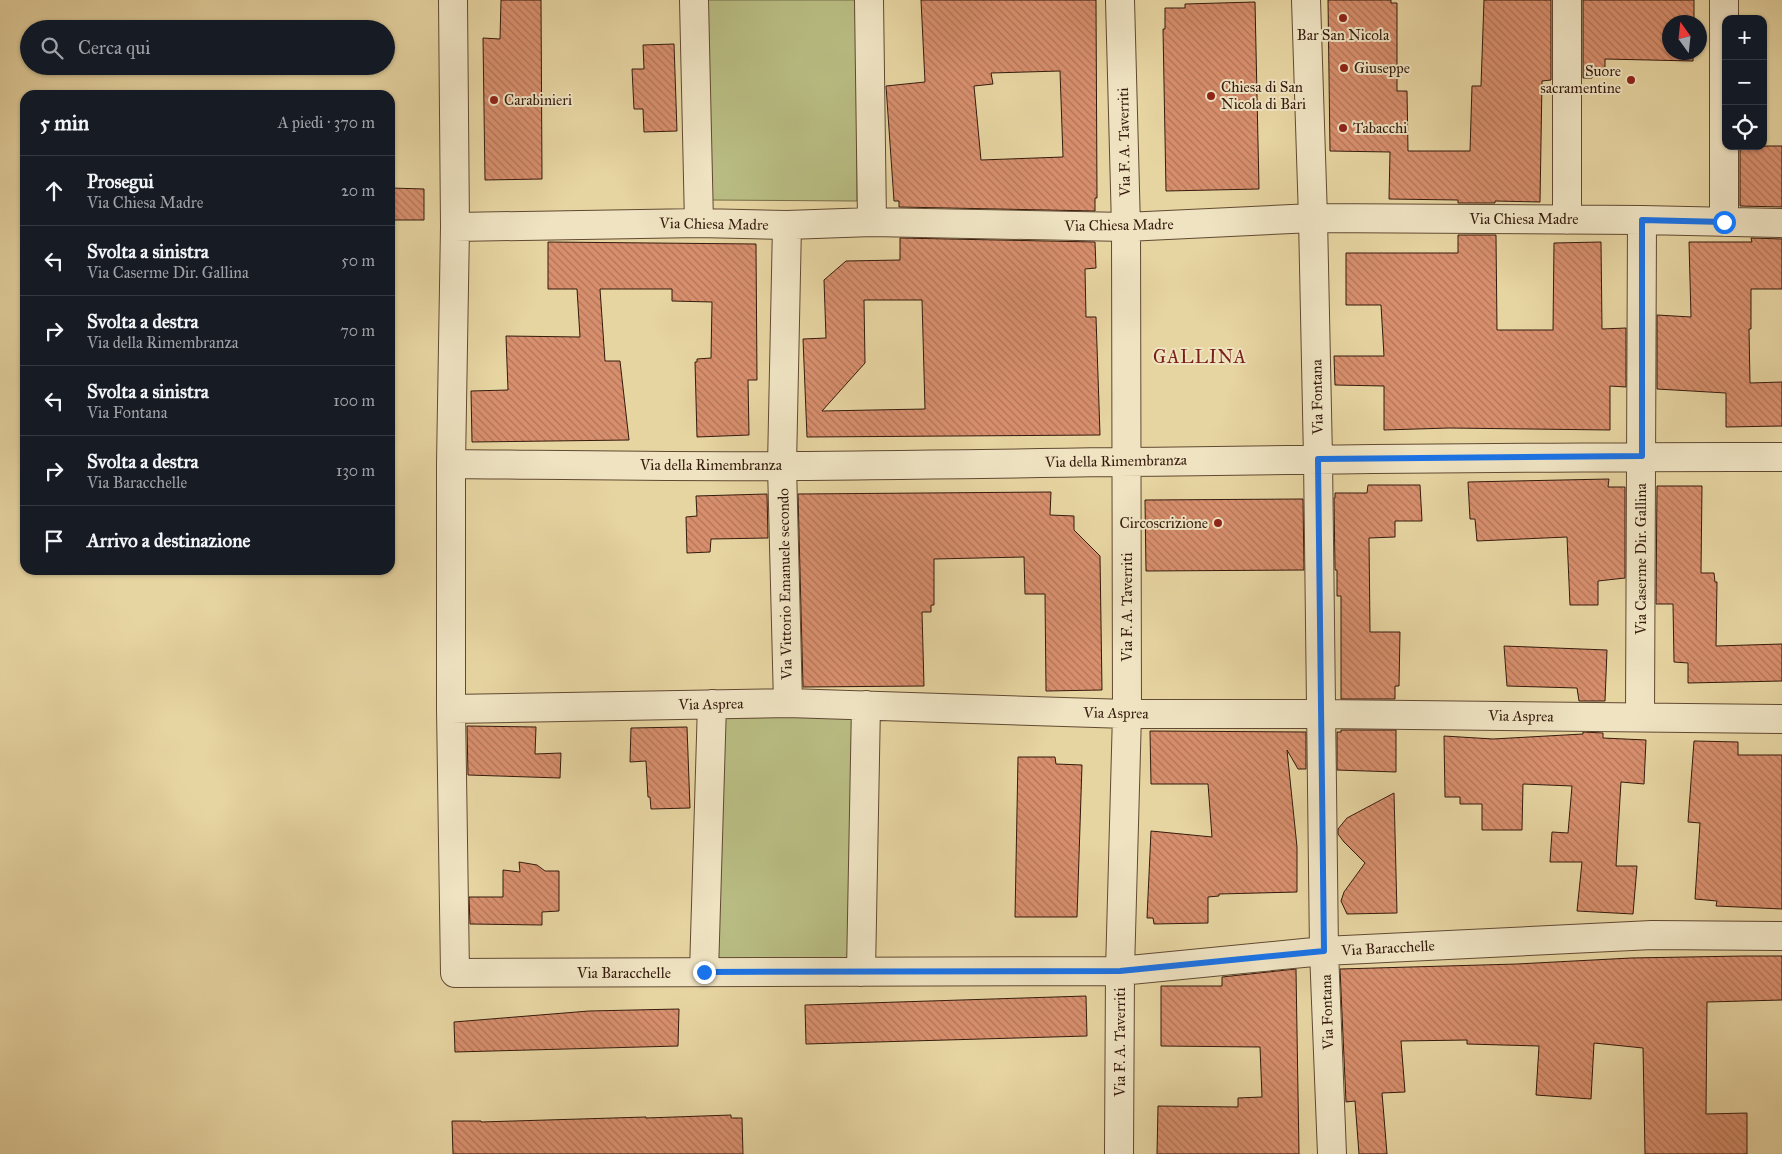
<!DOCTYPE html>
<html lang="it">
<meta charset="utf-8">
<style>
:root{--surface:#171b24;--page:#20242c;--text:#f1f3f6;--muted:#9ea1a6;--line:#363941}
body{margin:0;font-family:"IM FELL Great Primer",serif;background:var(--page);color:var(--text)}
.controls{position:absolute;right:15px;top:15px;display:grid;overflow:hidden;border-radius:10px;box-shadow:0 1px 4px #0004}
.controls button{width:45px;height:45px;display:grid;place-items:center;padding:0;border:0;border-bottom:1px solid var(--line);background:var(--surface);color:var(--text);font:25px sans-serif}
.compass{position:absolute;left:1662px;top:15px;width:45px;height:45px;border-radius:50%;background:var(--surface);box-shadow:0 1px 4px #0004;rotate:345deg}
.stop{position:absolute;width:15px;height:15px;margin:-11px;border:4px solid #1a73e8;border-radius:50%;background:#fff}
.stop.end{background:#1a73e8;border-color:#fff;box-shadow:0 1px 5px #0008}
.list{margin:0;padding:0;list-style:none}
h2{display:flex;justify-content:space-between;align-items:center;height:65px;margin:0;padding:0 20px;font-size:21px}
h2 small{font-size:16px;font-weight:400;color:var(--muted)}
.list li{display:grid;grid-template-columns:32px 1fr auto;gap:15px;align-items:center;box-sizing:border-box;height:70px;padding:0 20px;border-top:1px solid var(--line)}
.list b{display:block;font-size:19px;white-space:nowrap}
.list p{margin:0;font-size:16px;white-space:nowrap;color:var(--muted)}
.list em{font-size:16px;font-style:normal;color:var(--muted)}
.icon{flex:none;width:28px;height:28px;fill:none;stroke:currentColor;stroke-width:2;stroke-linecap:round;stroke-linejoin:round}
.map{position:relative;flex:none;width:1782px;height:1154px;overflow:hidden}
.search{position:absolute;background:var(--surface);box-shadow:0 1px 4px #0004;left:20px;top:20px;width:375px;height:55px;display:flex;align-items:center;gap:12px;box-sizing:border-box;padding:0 18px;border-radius:28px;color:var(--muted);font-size:19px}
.panel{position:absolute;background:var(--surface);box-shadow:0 1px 4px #0004;left:20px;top:90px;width:375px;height:485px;border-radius:15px}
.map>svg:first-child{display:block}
.green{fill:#b8bc82;stroke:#766c48}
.building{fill:url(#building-back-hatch);stroke:#351b0d;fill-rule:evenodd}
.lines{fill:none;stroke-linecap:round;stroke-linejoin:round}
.minor-casing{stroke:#614932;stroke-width:30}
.minor{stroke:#efe3c2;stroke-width:28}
.route{stroke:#1a73e8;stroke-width:6}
.poi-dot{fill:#8f2418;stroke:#efe3c2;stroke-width:2}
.labels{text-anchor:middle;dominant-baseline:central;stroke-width:4;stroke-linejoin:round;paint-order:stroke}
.poi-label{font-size:15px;fill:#351b0d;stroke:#efe3c2;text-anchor:start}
.street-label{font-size:15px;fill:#351b0d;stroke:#efe3c2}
.quarter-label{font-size:18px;letter-spacing:1px;fill:#7a1f14;stroke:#efe3c2}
</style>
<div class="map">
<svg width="1782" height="1154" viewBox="0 0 1782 1154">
<defs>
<pattern id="building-back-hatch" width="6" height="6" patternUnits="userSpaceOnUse" patternTransform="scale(1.25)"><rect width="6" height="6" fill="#d88f6d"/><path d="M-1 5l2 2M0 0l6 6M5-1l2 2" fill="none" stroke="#b07458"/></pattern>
</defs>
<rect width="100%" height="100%" fill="#e6d4a1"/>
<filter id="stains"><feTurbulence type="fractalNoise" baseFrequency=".004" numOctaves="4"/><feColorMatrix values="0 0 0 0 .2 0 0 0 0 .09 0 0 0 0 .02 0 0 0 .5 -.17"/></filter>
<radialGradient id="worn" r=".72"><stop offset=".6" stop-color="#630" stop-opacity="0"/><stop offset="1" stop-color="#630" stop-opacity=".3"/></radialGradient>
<!-- green -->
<path class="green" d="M 705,0 L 857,0 L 857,201 L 709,200 Z
M 718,714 L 856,716 L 849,964 L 713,965 Z"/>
<!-- building -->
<path class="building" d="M 501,0 L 541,0 L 542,179 L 485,180 L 483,38 L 500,39 Z
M 921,0 L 1096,0 L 1097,198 L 1095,198 L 1095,211 L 899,207 L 899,201 L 894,201 L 886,86 L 925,82 ZM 1060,71 L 1063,157 L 981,160 L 974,86 L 993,84 L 991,73 Z
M 1328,0 L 1391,0 L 1391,3 L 1397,3 L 1397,91 L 1407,91 L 1408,151 L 1470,151 L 1472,86 L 1481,86 L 1484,0 L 1551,0 L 1551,80 L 1542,81 L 1540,202 L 1495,201 L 1495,203 L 1458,203 L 1458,200 L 1389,199 L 1390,152 L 1330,151 Z
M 1583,0 L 1694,0 L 1694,22 L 1670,22 L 1670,52 L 1693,52 L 1693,61 L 1605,59 L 1605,70 L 1593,69 L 1592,78 L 1583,78 Z
M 1255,2 L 1259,189 L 1166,191 L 1163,29 L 1165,29 L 1165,8 L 1185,8 L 1185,4 Z
M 674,44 L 677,131 L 644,132 L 643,109 L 634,109 L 632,69 L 644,69 L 643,45 Z
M 1740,146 L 1782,146 L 1782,207 L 1740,206 Z
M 391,188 L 424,189 L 424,220 L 391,220 Z
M 1458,235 L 1496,235 L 1497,330 L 1553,330 L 1554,243 L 1601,242 L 1602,329 L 1626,328 L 1626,387 L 1610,386 L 1610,430 L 1449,428 L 1384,430 L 1384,386 L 1335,385 L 1334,356 L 1384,356 L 1381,305 L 1346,305 L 1346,253 L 1458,253 Z
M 900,238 L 1095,242 L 1096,268 L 1085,269 L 1086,317 L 1096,317 L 1100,435 L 807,437 L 803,339 L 826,338 L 824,280 L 846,261 L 900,260 ZM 864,300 L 922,300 L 925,409 L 822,411 L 865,363 Z
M 1751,238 L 1782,239 L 1782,289 L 1751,289 L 1751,329 L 1749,329 L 1750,383 L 1782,382 L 1782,426 L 1726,427 L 1726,393 L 1657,389 L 1657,315 L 1691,317 L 1689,242 L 1752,242 Z
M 548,242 L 756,244 L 757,380 L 748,380 L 749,435 L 697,437 L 695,362 L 697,362 L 697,359 L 711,358 L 712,302 L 672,301 L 672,289 L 600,289 L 605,361 L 620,361 L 629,440 L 472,442 L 471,391 L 508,390 L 506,336 L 580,337 L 577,289 L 548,289 Z
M 1609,479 L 1608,487 L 1625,487 L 1625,578 L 1598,581 L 1598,605 L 1570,605 L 1567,537 L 1477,541 L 1475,519 L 1470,519 L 1468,482 Z
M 1368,485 L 1420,485 L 1422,521 L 1395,521 L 1395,537 L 1369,538 L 1370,632 L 1400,632 L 1399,686 L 1395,686 L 1395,699 L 1341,699 L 1341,596 L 1337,596 L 1337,570 L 1335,570 L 1334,498 L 1335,498 L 1335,493 L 1367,493 Z
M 1657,486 L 1702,486 L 1701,573 L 1714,573 L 1715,582 L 1717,582 L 1716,646 L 1782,644 L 1782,681 L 1688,683 L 1688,663 L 1674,662 L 1673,604 L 1656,604 Z
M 1051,492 L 1050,515 L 1074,516 L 1074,530 L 1100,556 L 1102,690 L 1046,691 L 1045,594 L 1025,594 L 1024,557 L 934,559 L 934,605 L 931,605 L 931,612 L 922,612 L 924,686 L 803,687 L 798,494 Z
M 767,494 L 768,538 L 711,539 L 710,552 L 687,553 L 686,517 L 697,516 L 696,496 Z
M 1303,499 L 1304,570 L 1146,571 L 1145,500 Z
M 1504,646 L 1607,650 L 1605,701 L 1579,701 L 1577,688 L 1507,686 Z
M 467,726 L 536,727 L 535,754 L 561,753 L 560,778 L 468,775 Z
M 687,727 L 690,808 L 651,809 L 650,797 L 648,797 L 646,761 L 630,762 L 631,728 Z
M 1341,730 L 1396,730 L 1396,772 L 1337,770 L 1337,732 L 1341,732 Z
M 1150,731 L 1306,732 L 1306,769 L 1298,769 L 1287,750 L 1297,847 L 1297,892 L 1219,894 L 1219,896 L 1208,897 L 1208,923 L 1154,924 L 1153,918 L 1147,918 L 1151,831 L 1212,837 L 1208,784 L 1151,784 Z
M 1583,732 L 1603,733 L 1603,738 L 1646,740 L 1644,784 L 1621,782 L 1616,866 L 1637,866 L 1633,914 L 1577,911 L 1582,862 L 1550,862 L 1552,832 L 1568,833 L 1572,786 L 1523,784 L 1522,830 L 1482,830 L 1482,804 L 1460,804 L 1460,797 L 1445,797 L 1444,736 L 1493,739 L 1583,734 Z
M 1694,741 L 1738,742 L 1738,755 L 1782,755 L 1782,909 L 1716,906 L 1717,901 L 1695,899 L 1700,823 L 1688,822 Z
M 1018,757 L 1055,757 L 1056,764 L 1082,765 L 1077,917 L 1015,917 Z
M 1394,793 L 1397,913 L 1347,914 L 1341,901 L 1344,892 L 1365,863 L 1344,842 L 1338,834 L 1338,829 L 1347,818 Z
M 519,862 L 537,865 L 545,871 L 559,871 L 559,911 L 542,912 L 542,925 L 470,924 L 469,897 L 503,897 L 503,870 L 520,872 Z
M 1744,956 L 1782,956 L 1782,1000 L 1707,1002 L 1706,1114 L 1747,1113 L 1747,1154 L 1645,1154 L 1643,1048 L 1594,1043 L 1591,1099 L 1536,1095 L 1539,1046 L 1467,1044 L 1467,1040 L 1401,1041 L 1405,1092 L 1382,1093 L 1387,1154 L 1359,1154 L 1355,1101 L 1346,1102 L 1340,969 L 1517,964 L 1631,958 Z
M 1296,969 L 1299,1154 L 1157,1154 L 1158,1106 L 1238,1107 L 1238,1098 L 1262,1097 L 1260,1047 L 1161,1046 L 1161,986 L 1222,986 L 1222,977 Z
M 1086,996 L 1087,1036 L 806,1044 L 805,1005 Z
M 679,1009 L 678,1046 L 455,1052 L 454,1022 L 589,1011 Z
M 731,1115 L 731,1118 L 742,1118 L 743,1154 L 453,1154 L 452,1121 L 481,1121 L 481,1122 L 646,1117 L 646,1118 Z"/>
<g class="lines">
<defs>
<path id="minor" d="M 453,0 L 455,227 L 451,464 L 451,709 L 455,973 L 1120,971 L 1324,951 L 1652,935 L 1782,936
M 694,0 L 699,223
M 869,0 L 872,222
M 1306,0 L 1313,218 L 1318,459 L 1324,951 L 1332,1154
M 1567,0 L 1567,220
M 1724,222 L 1724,0
M 787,225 L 782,466 L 788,703
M 455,227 L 699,223 L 787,225 L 872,222 L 1126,227 L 1313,218 L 1642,220 L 1782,223
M 451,464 C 562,465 674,467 785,466 C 1117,463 1450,456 1782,457
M 451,709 L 788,703 L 1127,714 L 1321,714 L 1782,719
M 1640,717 L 1642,220
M 704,972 L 712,704
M 861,972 L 866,705
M 1119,1154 L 1120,971 L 1127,714 L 1126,227 L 1120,0"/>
</defs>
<!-- minor casing -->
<use href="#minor" class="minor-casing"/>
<!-- minor -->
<use href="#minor" class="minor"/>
</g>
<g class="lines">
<!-- route -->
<path class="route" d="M 704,972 L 1120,971 L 1324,951 L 1318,459 L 1642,456 L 1642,220 L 1724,222"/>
</g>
<!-- markers -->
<g class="poi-dot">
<circle cx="1343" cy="18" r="5"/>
<circle cx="1344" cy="68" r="5"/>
<circle cx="1631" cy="80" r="5"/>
<circle cx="1211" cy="96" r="5"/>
<circle cx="494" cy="100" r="5"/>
<circle cx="1343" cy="128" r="5"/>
<circle cx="1218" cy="523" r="5"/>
</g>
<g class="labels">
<!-- poi labels -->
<g class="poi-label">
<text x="1343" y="35" text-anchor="middle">Bar San Nicola</text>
<text x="1354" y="68">Giuseppe</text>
<text x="1621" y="71" text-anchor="end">Suore<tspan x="1621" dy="17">sacramentine</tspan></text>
<text x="1221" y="87">Chiesa di San<tspan x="1221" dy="17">Nicola di Bari</tspan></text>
<text x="504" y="100">Carabinieri</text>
<text x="1353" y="128">Tabacchi</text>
<text x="1208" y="523" text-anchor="end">Circoscrizione</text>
</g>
<!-- street labels -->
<g class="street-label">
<text transform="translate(1124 142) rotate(-91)">Via F. A. Taverriti</text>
<text x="1524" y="219">Via Chiesa Madre</text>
<text transform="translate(714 224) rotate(1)">Via Chiesa Madre</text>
<text transform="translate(1119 225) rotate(-1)">Via Chiesa Madre</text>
<text transform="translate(1317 397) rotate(-91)">Via Fontana</text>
<text transform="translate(1116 461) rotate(-1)">Via della Rimembranza</text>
<text x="711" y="465">Via della Rimembranza</text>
<text transform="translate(1641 559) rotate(-90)">Via Caserme Dir. Gallina</text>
<text transform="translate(785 584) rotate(-91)">Via Vittorio Emanuele secondo</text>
<text transform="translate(1127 607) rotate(-90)">Via F. A. Taverriti</text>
<text transform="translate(711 704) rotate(-1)">Via Asprea</text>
<text transform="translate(1116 713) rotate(1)">Via Asprea</text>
<text transform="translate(1521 716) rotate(1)">Via Asprea</text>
<text transform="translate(1388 948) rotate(-3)">Via Baracchelle</text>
<text x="624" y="973">Via Baracchelle</text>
<text transform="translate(1327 1012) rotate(-92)">Via Fontana</text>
<text transform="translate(1120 1042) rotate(-90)">Via F. A. Taverriti</text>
</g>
<!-- quarter labels -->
<g class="quarter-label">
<text x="1200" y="357">GALLINA</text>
</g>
</g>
<rect width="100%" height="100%" filter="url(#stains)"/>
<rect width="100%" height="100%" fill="url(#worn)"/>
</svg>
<div class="controls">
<button>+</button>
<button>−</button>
<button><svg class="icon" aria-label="locate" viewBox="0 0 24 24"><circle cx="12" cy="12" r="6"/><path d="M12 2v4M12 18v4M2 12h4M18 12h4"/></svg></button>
</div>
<svg class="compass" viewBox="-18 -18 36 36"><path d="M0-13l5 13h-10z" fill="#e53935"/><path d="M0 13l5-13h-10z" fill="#9ea1a6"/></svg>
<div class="stop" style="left:1724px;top:222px"></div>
<div class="stop end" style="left:704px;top:972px"></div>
<div class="search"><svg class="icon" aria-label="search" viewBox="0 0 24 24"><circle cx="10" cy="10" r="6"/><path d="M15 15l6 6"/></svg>Cerca qui</div>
<section class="panel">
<h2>5 min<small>A piedi · 370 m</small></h2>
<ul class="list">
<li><svg class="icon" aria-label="ahead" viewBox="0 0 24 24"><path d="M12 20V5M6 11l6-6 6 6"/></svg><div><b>Prosegui</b><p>Via Chiesa Madre</p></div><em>20 m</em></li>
<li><svg class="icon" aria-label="left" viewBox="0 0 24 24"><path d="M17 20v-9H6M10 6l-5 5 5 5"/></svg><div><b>Svolta a sinistra</b><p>Via Caserme Dir. Gallina</p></div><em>50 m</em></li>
<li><svg class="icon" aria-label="right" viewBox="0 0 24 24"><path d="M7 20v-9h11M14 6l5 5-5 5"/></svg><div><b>Svolta a destra</b><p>Via della Rimembranza</p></div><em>70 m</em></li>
<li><svg class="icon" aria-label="left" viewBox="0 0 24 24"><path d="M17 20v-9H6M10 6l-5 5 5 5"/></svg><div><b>Svolta a sinistra</b><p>Via Fontana</p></div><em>100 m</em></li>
<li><svg class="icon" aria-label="right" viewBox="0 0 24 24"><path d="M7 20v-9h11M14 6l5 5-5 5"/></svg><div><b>Svolta a destra</b><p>Via Baracchelle</p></div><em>130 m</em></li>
<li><svg class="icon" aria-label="arrive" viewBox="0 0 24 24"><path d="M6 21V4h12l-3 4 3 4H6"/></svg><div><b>Arrivo a destinazione</b></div></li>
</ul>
</section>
</div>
